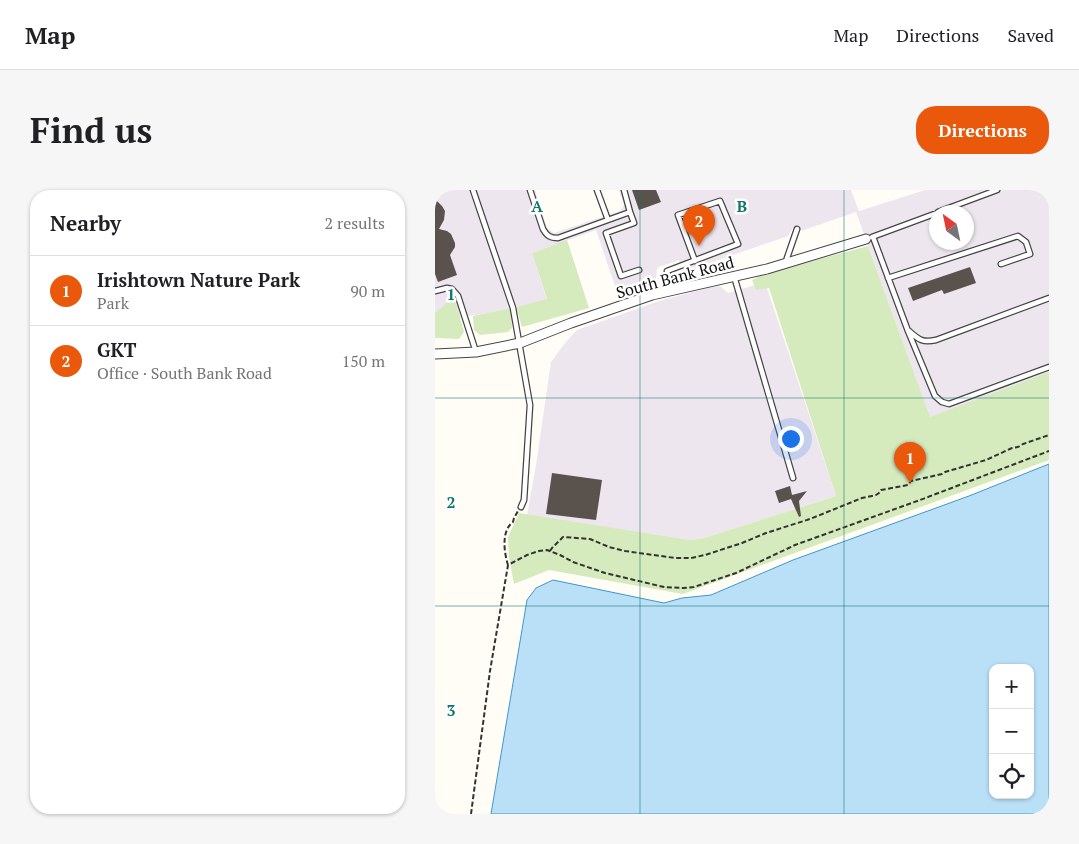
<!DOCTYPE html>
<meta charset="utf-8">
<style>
:root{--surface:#fff;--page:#f6f6f6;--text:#202124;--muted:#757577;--line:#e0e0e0;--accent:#ea580c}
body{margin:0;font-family:"PT Serif",serif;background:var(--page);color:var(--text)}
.controls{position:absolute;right:15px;bottom:15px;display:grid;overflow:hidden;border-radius:10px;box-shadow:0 1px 4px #0004}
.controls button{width:45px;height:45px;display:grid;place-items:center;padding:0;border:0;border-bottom:1px solid var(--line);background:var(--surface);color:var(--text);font:25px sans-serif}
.compass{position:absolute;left:494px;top:15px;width:45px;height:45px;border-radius:50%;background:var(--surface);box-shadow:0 1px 4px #0004;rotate:327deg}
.you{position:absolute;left:355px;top:248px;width:18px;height:18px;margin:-12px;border:4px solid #fff;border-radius:50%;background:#1a73e8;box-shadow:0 0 0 8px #1a73e833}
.badge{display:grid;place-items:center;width:32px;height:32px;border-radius:50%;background:var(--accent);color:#fff;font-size:16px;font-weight:700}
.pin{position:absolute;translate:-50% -41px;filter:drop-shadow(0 1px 2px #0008)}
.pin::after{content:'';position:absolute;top:26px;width:18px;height:15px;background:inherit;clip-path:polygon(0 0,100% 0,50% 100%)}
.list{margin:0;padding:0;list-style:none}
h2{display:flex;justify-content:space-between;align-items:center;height:65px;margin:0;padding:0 20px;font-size:21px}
h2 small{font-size:16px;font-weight:400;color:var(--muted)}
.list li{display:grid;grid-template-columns:32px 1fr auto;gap:15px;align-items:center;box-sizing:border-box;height:70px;padding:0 20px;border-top:1px solid var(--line)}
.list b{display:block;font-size:19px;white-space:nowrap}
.list p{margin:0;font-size:16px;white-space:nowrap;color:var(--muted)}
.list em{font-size:16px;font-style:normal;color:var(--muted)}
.icon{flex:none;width:28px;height:28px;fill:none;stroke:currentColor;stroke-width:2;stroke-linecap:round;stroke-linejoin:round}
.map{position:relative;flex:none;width:614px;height:624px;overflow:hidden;border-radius:20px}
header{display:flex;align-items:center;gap:30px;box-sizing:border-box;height:70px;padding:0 25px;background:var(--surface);border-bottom:1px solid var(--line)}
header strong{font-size:24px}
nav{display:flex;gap:28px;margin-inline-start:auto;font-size:18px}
.intro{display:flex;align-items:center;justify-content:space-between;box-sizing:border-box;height:120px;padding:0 30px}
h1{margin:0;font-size:35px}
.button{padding:12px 22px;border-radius:20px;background:var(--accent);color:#fff;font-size:18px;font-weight:700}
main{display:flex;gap:30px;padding:0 30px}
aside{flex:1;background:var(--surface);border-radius:20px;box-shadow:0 1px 4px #0004}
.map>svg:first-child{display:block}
.industrial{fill:#eee6ef;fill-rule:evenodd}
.green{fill:#d5ebbd}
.water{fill:#b9e0f7;stroke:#3f96cf;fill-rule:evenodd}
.building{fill:#5a524d}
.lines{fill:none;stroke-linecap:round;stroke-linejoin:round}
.lane-casing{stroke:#444;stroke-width:7}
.street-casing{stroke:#444;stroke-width:11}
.path{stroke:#333;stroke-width:2;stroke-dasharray:5 2.5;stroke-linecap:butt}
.lane{stroke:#fff;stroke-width:4.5}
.street{stroke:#fff;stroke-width:9}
.grid{fill:none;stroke:#0f766e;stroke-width:1;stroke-opacity:0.55}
.labels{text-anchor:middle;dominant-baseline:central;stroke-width:5;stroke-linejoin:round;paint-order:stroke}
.street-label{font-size:16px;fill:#111;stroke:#fff}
.grid-label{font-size:16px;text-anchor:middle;font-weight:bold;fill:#0f766e;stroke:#fff;stroke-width:5;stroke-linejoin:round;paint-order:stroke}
</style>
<header>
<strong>Map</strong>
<nav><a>Map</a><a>Directions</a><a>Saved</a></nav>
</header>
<div class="intro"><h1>Find us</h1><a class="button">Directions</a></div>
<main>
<aside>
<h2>Nearby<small>2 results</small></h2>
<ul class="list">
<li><span class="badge">1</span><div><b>Irishtown Nature Park</b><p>Park</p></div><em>90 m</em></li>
<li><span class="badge">2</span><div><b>GKT</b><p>Office · South Bank Road</p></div><em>150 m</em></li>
</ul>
</aside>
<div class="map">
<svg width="614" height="624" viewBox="0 0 614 624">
<rect width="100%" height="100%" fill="#fffdf5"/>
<!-- industrial -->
<path class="industrial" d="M 0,0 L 100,0 L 112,38 L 119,43 L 185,21 L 189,15 L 184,0 L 416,0 L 424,21 L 490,0 L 614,0 L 614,182 L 495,228 L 421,22 L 369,40 L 368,41 L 358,38 L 353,46 L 249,82 L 244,70 L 224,77 L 222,79 L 221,88 L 216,93 L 183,105 L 161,40 L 97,63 L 112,110 L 53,123 L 9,130 L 0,129 ZM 502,22 L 532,22 L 532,52 L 502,52 Z
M 330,92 L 401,306 L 269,348 L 255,350 L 92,325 L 101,275 L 116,172 L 130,153 L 142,140 L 224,111 L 276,97 L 285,96 L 293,103 Z"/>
<!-- green -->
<path class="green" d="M 132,50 L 154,118 L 87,137 L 81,117 L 112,109 L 97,63 Z
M 433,56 L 495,227 L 614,182 L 614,270 L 248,404 L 114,380 L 79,394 L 74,367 L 73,347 L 84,323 L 255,350 L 269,348 L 401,306 L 334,98 L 321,100 L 317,90 L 328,84 Z
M 19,107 L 29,142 L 24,149 L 0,148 L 0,122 L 1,122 Z
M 76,118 L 77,138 L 73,142 L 45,145 L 39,140 L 38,126 Z"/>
<!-- water -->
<path class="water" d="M 614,274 L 614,624 L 56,624 L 92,410 L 101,398 L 118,390 L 229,413 L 247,408 L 276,405 L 358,370 L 534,306 ZM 558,478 L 595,478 L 595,605 L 558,605 Z"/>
<!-- building -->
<path class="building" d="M 197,0 L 221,0 L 226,12 L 204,20 Z
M 0,9 L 7,16 L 10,21 L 9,30 L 4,39 L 12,41 L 16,44 L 20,53 L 20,57 L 15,65 L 22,85 L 3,92 L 0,84 Z
M 535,77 L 541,93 L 509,104 L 507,100 L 478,111 L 473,98 Z
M 117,283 L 167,290 L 161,330 L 111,324 Z
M 355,296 L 357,305 L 372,301 L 364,311 L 366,326 L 364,327 L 356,309 L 344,313 L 340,301 Z"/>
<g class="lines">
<defs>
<path id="lane" d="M 38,0 L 78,118 L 95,215 L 89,310 L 86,317
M 95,0 L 108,39 C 112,46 115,48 123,48 L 195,22 L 189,0
M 162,0 L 173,30
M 195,22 L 199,33 L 171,43 L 186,86 L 204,80
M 503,22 L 562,0
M 437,47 L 502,23
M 438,47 L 473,141 L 500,206 L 507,212 L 514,214 L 614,177
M 351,73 L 352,68 L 362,39
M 299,86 L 358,288
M 453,88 L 583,46 L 591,52 L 595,64 L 566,74
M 236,100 L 232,81 L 303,54 L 285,11 L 243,25 L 260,71
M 0,101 L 12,98 L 17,99 L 23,106 L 41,162
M 474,141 C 484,150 488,153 501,150 L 614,108"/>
<path id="street" d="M 0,164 L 41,162 L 85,153 L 136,133 L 217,105 L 332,79 L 431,49"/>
</defs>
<!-- lane casing -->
<use href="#lane" class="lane-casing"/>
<!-- street casing -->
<use href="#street" class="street-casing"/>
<!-- path -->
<path class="path" d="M 115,361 L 117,358 L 128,347 L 155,349 L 174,357 L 190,361 L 240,368 L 256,368 L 270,365 L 307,353 L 331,343 L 375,329 L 427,308 L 441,305 L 444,303 L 446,300 L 473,295 L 476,291 L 507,284 L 510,282 L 551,270 L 577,258 L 583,257 L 588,254 L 614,245
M 73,375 C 69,362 66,341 78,332 L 79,328 L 83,321
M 36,624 L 55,481 L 73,375 L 92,365 L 104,361 L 112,360 L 125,365 L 138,372 L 170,383 L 229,397 L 248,398 L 259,397 L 301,383 L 360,355 L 485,310 L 614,261"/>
<!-- lane -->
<use href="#lane" class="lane"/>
<!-- street -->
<use href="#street" class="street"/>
</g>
<!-- grid -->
<path class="grid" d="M 205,0 L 205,624M 409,0 L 409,624M 0,208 L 614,208M 0,416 L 614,416"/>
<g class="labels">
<!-- street labels -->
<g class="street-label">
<text transform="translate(240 87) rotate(-15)">South Bank Road</text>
</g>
</g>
<g class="grid-label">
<text x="102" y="22">A</text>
<text x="307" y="22">B</text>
<text x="16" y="110">1</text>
<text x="16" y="318">2</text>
<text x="16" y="526">3</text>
</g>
</svg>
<div class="controls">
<button>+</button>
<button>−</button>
<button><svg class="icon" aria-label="locate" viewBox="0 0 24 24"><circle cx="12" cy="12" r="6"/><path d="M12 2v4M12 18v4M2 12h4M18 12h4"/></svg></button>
</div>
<svg class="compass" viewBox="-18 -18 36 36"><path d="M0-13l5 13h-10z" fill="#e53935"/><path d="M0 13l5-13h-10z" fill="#757577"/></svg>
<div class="you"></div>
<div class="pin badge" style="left:475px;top:293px">1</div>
<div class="pin badge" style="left:264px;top:56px">2</div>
</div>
</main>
